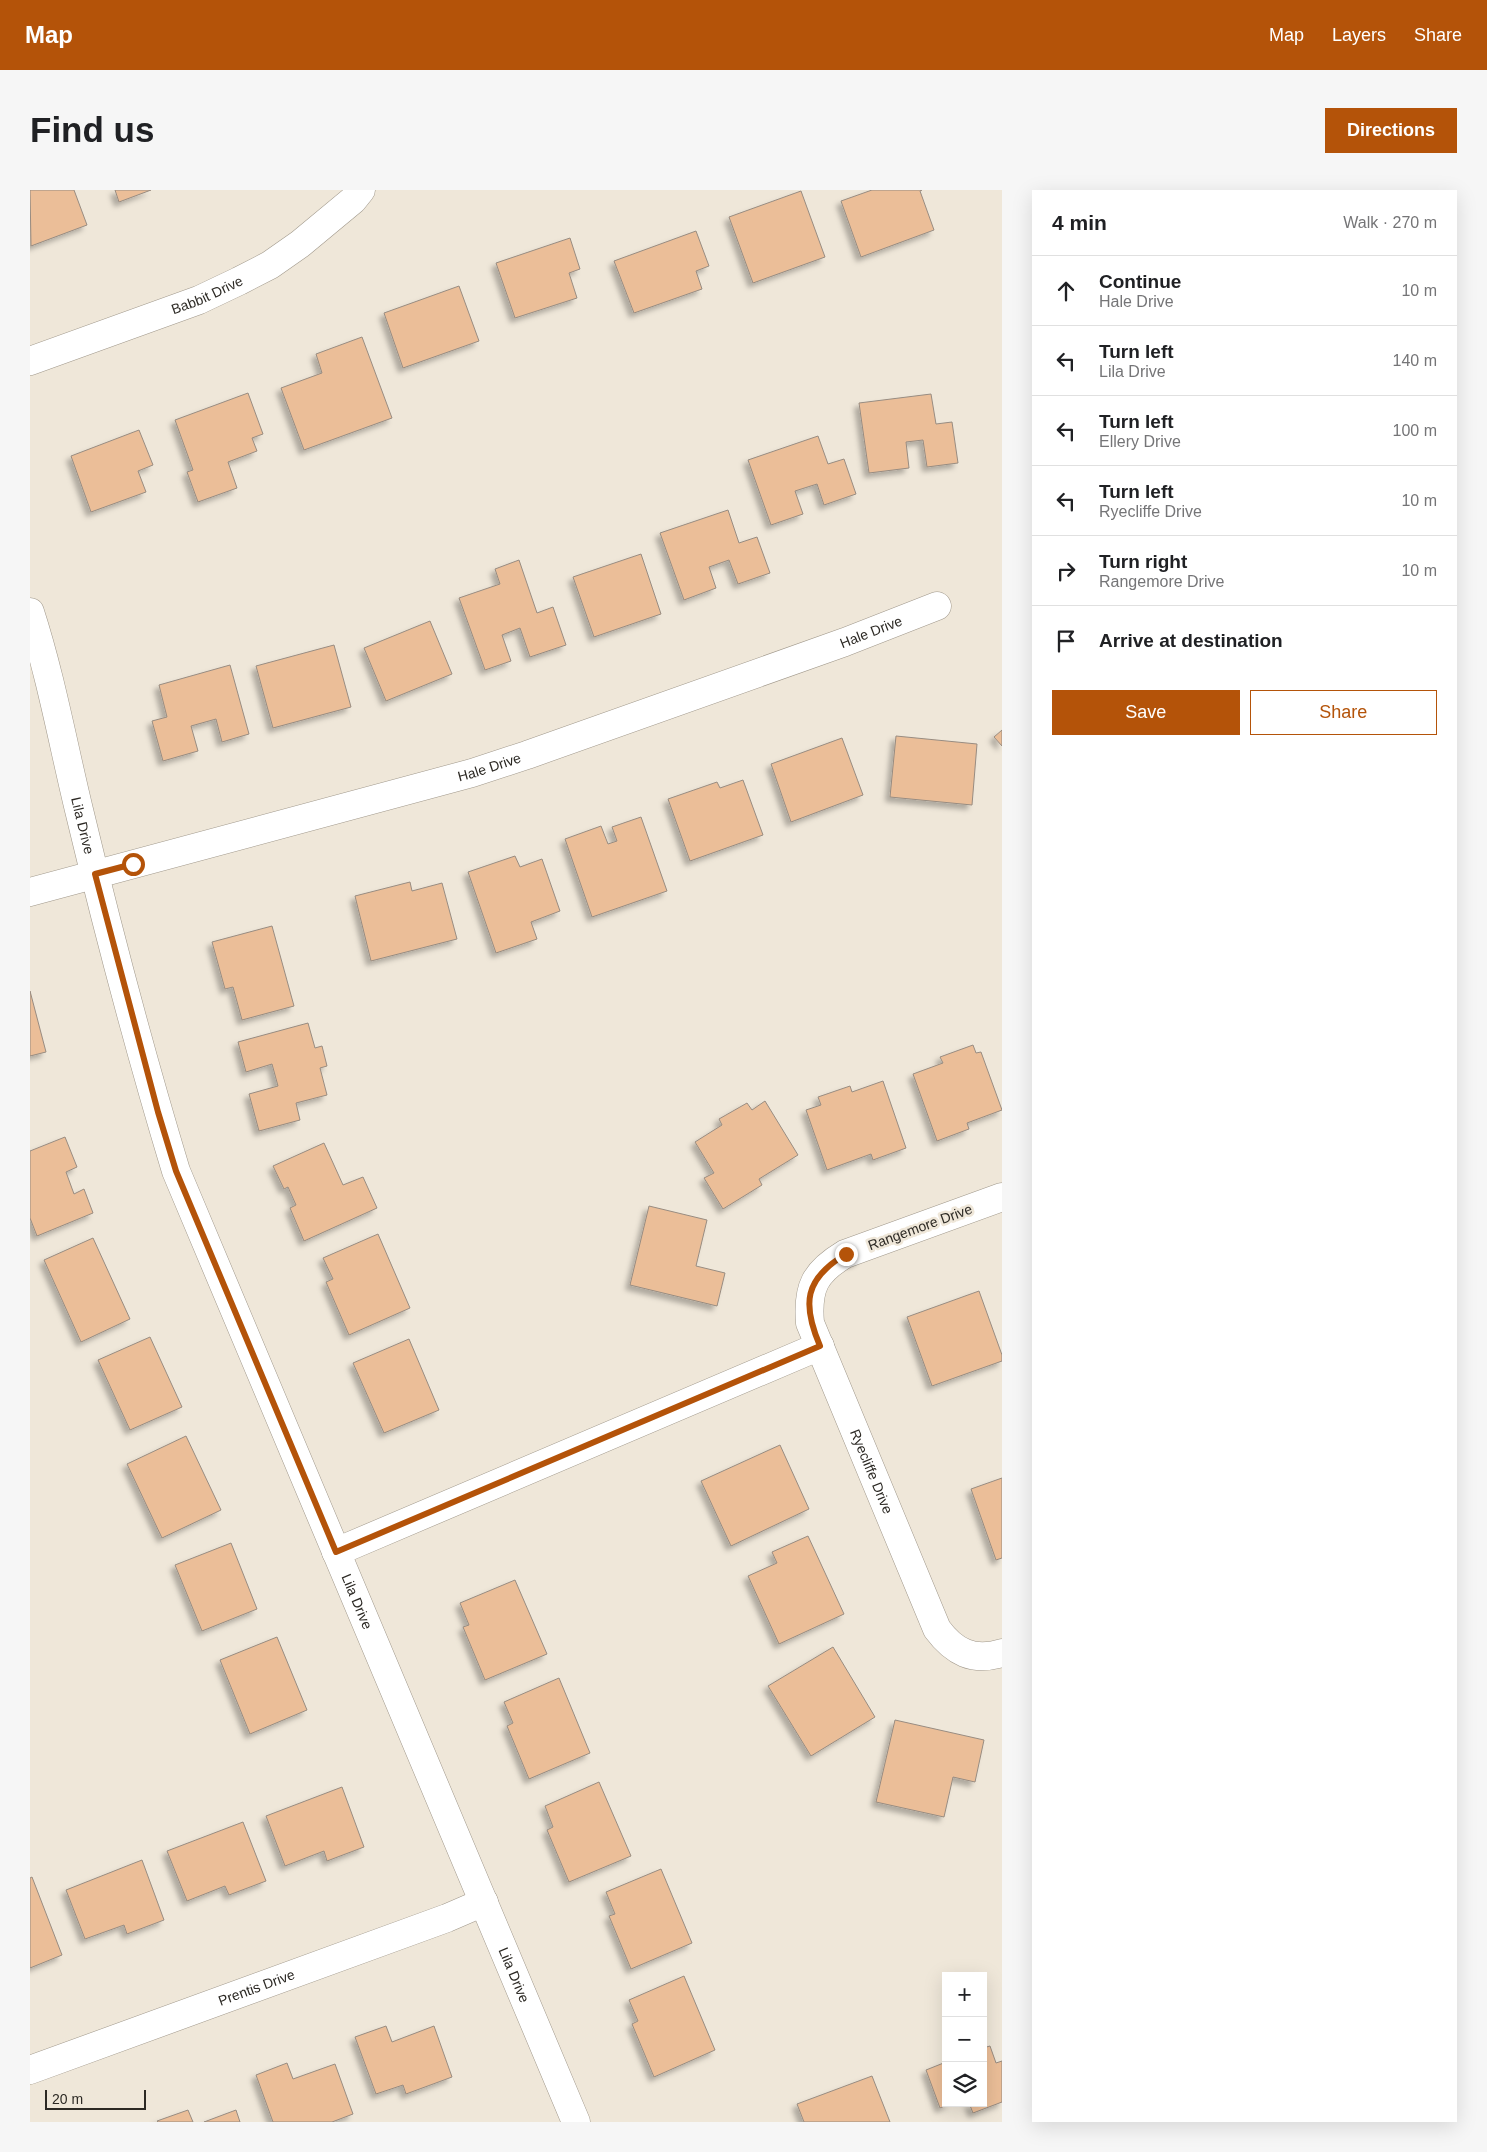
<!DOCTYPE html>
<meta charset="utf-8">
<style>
:root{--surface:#fff;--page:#f6f6f6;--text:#202124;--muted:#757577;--line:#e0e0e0;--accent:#b45309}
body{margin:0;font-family:Helvetica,sans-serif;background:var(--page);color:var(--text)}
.controls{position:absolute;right:15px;bottom:15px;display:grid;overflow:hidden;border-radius:0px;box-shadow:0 5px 20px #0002}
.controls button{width:45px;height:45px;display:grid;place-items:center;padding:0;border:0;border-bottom:1px solid var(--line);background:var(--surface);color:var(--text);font:25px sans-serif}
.scale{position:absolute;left:15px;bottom:12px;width:101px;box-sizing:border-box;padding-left:5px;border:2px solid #2c2924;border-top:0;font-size:14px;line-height:18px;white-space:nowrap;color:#2c2924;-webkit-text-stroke:4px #efe7d9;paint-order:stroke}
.stop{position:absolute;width:15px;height:15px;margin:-11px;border:4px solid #b45309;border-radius:50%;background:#fff}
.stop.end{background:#b45309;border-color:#fff;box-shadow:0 1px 5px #0008}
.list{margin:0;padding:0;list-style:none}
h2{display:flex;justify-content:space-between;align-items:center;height:65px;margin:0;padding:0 20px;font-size:21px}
h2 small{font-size:16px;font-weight:400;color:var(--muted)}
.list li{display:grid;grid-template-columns:32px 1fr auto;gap:15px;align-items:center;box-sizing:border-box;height:70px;padding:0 20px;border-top:1px solid var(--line)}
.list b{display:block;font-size:19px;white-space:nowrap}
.list p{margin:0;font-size:16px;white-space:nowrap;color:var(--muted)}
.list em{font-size:16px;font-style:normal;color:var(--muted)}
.actions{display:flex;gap:10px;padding:15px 20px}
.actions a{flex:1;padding:11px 0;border:1px solid var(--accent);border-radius:0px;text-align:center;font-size:18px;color:var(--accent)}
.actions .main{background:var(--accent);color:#fff}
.icon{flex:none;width:28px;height:28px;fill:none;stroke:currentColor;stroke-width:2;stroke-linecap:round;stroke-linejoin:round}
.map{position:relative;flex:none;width:972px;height:1932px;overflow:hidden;border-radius:0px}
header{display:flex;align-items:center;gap:30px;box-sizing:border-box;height:70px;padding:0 25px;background:var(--accent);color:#fff}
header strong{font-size:24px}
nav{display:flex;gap:28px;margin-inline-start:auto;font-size:18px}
.intro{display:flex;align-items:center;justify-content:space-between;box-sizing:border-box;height:120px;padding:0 30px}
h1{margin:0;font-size:35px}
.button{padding:12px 22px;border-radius:0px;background:var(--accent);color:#fff;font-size:18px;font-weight:700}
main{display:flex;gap:30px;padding:0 30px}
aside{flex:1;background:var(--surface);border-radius:0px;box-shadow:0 5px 20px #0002}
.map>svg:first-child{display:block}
.building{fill:#ebbe98;stroke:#988c81;filter:url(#shadow)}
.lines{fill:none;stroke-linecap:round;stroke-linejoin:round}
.minor-casing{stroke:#a0988b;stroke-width:29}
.minor{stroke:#fff;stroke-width:28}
.route{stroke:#b45309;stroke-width:6}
.labels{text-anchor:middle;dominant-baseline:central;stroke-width:5;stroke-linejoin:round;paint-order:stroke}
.street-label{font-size:14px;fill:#2c2924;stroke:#efe7d9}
</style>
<header>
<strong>Map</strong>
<nav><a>Map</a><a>Layers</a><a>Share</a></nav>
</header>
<div class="intro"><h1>Find us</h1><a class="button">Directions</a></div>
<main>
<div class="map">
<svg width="972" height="1932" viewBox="0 0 972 1932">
<defs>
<filter id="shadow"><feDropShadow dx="-4.5" dy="4.5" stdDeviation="2.5" flood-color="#0004"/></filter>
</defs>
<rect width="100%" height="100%" fill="#efe7d9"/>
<!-- building -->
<path class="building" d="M 0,0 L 44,0 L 57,35 L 1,56 Z
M 85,0 L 121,0 L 89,12 Z
M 842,0 L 892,0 L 890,1 L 904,40 L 831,67 L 811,11 Z
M 771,1 L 795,67 L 723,93 L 699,27 Z
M 666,41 L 679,76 L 666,81 L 672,99 L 604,123 L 584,71 Z
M 540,48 L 550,79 L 539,83 L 547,108 L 485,128 L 466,73 Z
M 429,96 L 449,151 L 373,178 L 354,123 Z
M 332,147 L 362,228 L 274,260 L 251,198 L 292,183 L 286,164 Z
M 218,203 L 233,244 L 222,248 L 227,261 L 198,272 L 207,298 L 168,312 L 157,282 L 163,280 L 145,230 Z
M 901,204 L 906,234 L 922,232 L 928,273 L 897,277 L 893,250 L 876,252 L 879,278 L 839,283 L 829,213 Z
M 109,240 L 123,275 L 108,281 L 116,302 L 61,322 L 41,266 Z
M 788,246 L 798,274 L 814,269 L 826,304 L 794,315 L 787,294 L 765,301 L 773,324 L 741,335 L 718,270 Z
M 698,320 L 709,353 L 727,347 L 740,383 L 708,394 L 699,370 L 679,377 L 686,398 L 654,410 L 630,343 Z
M 611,364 L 631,424 L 564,447 L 543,387 Z
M 489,370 L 507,423 L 523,417 L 536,455 L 500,467 L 490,438 L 472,445 L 481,471 L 455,480 L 429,408 L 470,394 L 465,379 Z
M 400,431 L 422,484 L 356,511 L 334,458 Z
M 304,455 L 321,517 L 243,538 L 226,476 Z
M 200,475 L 219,544 L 192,552 L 186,529 L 161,536 L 168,561 L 133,571 L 122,531 L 137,527 L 129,495 Z
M 972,540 L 972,556 L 964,547 Z
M 866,546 L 947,554 L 942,615 L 860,607 Z
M 812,548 L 833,605 L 761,632 L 741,574 Z
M 713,590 L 733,645 L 660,671 L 638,609 L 687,592 L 690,598 Z
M 611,627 L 637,701 L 562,727 L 535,649 L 571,636 L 578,654 L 587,651 L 582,637 Z
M 485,666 L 490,677 L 512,669 L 530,721 L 501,732 L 507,749 L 466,763 L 438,682 Z
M 380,692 L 382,701 L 412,693 L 427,749 L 341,771 L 325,706 Z
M 242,736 L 264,816 L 212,830 L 203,797 L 195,799 L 182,752 Z
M 0,801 L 16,862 L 0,866 Z
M 278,833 L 285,858 L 292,856 L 297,876 L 290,878 L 297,905 L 266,913 L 270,930 L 229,941 L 219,904 L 248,896 L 242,874 L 216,882 L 208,852 Z
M 943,855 L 946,863 L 951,862 L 972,920 L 937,933 L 939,939 L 907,951 L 883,884 L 913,873 L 910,867 Z
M 853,891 L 876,958 L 843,970 L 841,964 L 797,980 L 776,920 L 791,915 L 788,907 L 820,896 L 822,902 Z
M 735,911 L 768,965 L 729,989 L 732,995 L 693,1019 L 674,988 L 684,983 L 665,952 L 692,935 L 689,929 L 717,913 L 722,920 Z
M 35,947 L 47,977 L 36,982 L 44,1004 L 54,999 L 63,1023 L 7,1046 L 0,1028 L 0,961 Z
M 294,953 L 313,995 L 333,987 L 347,1018 L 274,1051 L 260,1018 L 266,1015 L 258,997 L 254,999 L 243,976 Z
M 619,1016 L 677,1030 L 666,1076 L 695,1083 L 687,1116 L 600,1095 Z
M 348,1044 L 380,1118 L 319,1145 L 296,1092 L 303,1089 L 293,1068 Z
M 63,1048 L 100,1129 L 51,1152 L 14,1070 Z
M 949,1101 L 972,1165 L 972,1171 L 902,1196 L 877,1127 Z
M 120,1147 L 152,1217 L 100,1240 L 68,1170 Z
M 379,1149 L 409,1220 L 354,1243 L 323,1173 Z
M 156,1246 L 191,1320 L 132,1348 L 97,1274 Z
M 750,1255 L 779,1319 L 701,1356 L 671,1291 Z
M 972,1288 L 972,1368 L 966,1370 L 941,1299 Z
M 778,1346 L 814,1424 L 749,1454 L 718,1386 L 747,1373 L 742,1362 Z
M 201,1353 L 227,1419 L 172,1441 L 145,1375 Z
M 485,1390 L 517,1464 L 455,1490 L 433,1437 L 439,1435 L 430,1413 Z
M 247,1447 L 277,1520 L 220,1544 L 190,1470 Z
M 803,1457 L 845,1527 L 781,1566 L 738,1496 Z
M 529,1488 L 560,1563 L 499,1589 L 477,1536 L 483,1533 L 474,1512 Z
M 865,1530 L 954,1550 L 945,1592 L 923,1587 L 914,1627 L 846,1612 Z
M 569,1592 L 601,1666 L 539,1692 L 517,1640 L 523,1637 L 515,1616 Z
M 312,1597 L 334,1657 L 297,1671 L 294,1661 L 255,1676 L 236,1626 Z
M 213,1632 L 236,1691 L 199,1705 L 195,1696 L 157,1711 L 137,1661 Z
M 112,1670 L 134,1730 L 97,1744 L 94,1735 L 55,1749 L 36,1700 Z
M 631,1679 L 662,1753 L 601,1779 L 579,1726 L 585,1724 L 576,1702 Z
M 2,1687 L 32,1765 L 0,1778 L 0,1688 Z
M 654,1786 L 685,1860 L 624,1887 L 602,1834 L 608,1831 L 599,1810 Z
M 356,1836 L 362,1852 L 404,1836 L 422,1887 L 376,1904 L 373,1895 L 346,1904 L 325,1847 Z
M 960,1856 L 966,1873 L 972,1871 L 972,1912 L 943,1923 L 939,1913 L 953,1913 L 953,1858 Z
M 916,1872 L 916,1913 L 922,1913 L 910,1918 L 896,1880 Z
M 257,1873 L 263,1889 L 305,1874 L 323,1924 L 302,1932 L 243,1932 L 226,1885 Z
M 842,1886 L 860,1932 L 774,1932 L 767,1914 Z
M 158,1920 L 163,1932 L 128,1932 L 127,1931 Z
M 206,1920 L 210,1932 L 174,1932 Z"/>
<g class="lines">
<defs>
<g id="minor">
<path id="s1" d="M 0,171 L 169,110 L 209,91 L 240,75 L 270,54 L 323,10 L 331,0"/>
<path id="s2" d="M 0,422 C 21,487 33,554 49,620 C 78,741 110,862 146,981 L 546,1932"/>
<path id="s3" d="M 0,702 L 442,583 L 497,565 L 815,452 L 907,416"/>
<path id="s4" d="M 972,1007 L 815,1064 C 785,1082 777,1097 780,1133 L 907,1439 C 924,1462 943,1472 972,1463"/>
<path d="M 306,1362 L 790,1156"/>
<path id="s5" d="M 0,1880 L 417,1728 L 454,1712"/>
</g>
</defs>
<!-- minor casing -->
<use href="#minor" class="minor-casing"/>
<!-- minor -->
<use href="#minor" class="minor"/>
</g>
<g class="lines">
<!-- route -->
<path class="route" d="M 103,674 L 65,684 L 128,922 L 146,981 L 306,1362 L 790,1156 C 772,1114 774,1089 816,1064"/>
</g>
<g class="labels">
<!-- street labels -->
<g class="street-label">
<text stroke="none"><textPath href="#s1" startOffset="189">Babbit Drive</textPath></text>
<text stroke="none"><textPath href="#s3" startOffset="881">Hale Drive</textPath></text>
<text stroke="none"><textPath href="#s3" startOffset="476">Hale Drive</textPath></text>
<text stroke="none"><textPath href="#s2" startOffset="220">Lila Drive</textPath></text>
<text transform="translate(890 1037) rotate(-20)">Rangemore Drive</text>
<text stroke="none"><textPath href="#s4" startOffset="411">Ryecliffe Drive</textPath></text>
<text stroke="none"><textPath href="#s2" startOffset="1045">Lila Drive</textPath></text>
<text stroke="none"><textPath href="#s2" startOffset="1450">Lila Drive</textPath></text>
<text stroke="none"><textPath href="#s5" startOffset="241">Prentis Drive</textPath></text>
</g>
</g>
</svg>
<div class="controls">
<button>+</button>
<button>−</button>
<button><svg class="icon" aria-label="layers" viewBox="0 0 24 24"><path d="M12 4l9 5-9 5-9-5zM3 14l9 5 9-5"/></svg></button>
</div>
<div class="scale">20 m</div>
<div class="stop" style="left:103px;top:674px"></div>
<div class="stop end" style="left:816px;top:1064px"></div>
</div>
<aside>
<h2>4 min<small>Walk · 270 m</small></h2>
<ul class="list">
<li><svg class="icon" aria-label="ahead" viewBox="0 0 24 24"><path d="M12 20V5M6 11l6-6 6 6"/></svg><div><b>Continue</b><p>Hale Drive</p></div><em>10 m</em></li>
<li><svg class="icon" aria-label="left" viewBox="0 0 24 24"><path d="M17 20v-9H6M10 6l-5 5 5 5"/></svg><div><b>Turn left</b><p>Lila Drive</p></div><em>140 m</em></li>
<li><svg class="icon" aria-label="left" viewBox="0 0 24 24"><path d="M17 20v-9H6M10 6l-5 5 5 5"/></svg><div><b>Turn left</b><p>Ellery Drive</p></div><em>100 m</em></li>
<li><svg class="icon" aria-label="left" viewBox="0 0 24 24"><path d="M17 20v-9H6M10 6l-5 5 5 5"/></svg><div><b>Turn left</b><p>Ryecliffe Drive</p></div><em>10 m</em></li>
<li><svg class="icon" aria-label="right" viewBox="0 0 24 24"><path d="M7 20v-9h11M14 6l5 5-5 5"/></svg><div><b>Turn right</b><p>Rangemore Drive</p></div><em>10 m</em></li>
<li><svg class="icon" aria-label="arrive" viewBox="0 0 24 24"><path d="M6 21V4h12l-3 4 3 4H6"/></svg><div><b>Arrive at destination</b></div></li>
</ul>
<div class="actions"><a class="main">Save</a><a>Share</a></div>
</aside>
</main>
